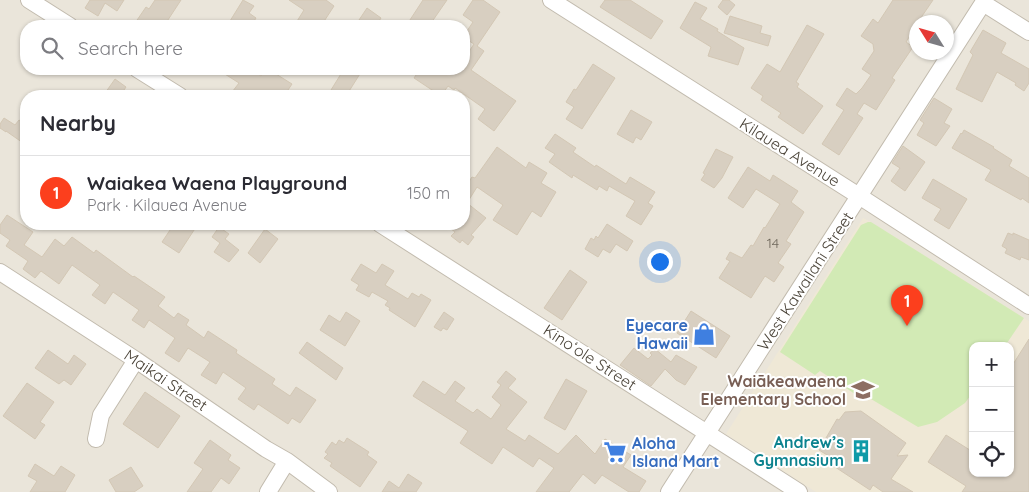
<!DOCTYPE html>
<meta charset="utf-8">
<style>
:root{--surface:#fff;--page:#f2f2f3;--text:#2b2b33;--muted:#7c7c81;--line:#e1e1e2;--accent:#fc3f1d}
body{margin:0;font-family:Quicksand,sans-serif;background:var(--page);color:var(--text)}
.controls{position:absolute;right:15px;bottom:15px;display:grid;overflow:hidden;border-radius:10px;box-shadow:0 1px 4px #0004}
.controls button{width:45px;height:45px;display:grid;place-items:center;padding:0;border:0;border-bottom:1px solid var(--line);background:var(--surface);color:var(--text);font:25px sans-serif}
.compass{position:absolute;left:909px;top:15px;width:45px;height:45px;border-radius:50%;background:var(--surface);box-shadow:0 1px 4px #0004;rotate:307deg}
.you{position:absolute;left:659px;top:261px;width:18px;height:18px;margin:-12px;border:4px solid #fff;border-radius:50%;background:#1a73e8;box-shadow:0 0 0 8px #1a73e833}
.badge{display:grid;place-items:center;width:32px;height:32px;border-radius:50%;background:var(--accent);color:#fff;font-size:16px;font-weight:700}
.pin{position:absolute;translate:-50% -41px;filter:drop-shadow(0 1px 2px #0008)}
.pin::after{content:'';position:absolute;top:26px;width:18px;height:15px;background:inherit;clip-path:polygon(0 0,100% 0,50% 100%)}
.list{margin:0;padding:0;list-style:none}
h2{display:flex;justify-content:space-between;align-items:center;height:65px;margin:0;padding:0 20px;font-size:21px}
h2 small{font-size:16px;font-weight:400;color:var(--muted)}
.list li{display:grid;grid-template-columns:32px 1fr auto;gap:15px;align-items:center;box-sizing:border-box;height:75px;padding:0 20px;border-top:1px solid var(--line)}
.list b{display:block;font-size:19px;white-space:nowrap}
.list p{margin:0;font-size:16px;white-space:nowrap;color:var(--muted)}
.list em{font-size:16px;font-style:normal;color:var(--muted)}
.icon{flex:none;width:28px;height:28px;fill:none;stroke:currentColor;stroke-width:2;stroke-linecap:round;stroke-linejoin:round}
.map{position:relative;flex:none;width:1029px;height:492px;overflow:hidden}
.search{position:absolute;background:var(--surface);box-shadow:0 1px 4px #0004;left:20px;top:20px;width:450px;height:55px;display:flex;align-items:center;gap:12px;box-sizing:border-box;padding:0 18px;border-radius:20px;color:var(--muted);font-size:19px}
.panel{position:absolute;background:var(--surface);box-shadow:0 1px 4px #0004;left:20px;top:90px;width:450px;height:140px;border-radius:20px}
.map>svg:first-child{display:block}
.residential{fill:#eae5da;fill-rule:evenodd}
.education{fill:#efe8d6;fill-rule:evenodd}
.green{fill:#d2eab5}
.building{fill:#d8cfc1;stroke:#d3c7b4}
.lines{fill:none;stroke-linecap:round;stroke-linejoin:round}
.minor-casing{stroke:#c2bbae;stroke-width:18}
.minor{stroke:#fff;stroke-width:16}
.labels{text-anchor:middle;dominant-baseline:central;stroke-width:4;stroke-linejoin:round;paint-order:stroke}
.number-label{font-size:14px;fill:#6e675b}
.street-label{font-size:16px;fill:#4b4439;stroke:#fff}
.shop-label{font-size:16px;font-weight:bold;fill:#366cbe;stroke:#fff;text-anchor:end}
.education-label{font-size:16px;font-weight:bold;fill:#785e54;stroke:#fff;text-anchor:end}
.culture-label{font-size:16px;font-weight:bold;fill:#0d838f;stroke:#fff;text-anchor:end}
</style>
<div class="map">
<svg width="1029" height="492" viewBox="0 0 1029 492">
<rect width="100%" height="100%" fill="#f6f3ec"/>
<!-- residential -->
<path class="residential" d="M 0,0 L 1029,0 L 1029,492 L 0,492 ZM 916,22 L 946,22 L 946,52 L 916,52 ZM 26,26 L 464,26 L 464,69 L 26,69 ZM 26,96 L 464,96 L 464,224 L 26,224 ZM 973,346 L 1010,346 L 1010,473 L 973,473 Z"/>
<!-- education -->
<path class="education" d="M 863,218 L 871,222 L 1029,321 L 1029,492 L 816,492 L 726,434 ZM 973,346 L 1010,346 L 1010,473 L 973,473 Z"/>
<!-- green -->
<path class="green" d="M 868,222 L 871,222 L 1024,318 L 1005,346 L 973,346 L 973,392 L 965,403 L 937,422 L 918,427 L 871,399 L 858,396 L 820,371 L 815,375 L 780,352 L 861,225 Z"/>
<!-- building -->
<path class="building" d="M 90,0 L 124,0 L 117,11 L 105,3 L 98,16 L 85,8 Z
M 155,0 L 181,0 L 164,26 L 133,26 L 146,7 L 149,9 Z
M 243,0 L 254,6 L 249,13 L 256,18 L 251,26 L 238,26 L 230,21 Z
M 289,0 L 326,0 L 334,6 L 321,26 L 294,26 L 304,10 Z
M 423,0 L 447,0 L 429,26 L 406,26 Z
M 473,0 L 483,0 L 500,12 L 477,46 L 484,51 L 471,70 L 516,101 L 494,131 L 478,119 L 485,109 L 455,88 L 454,90 L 448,86 L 441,96 L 414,78 L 420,69 L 464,69 L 464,59 L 474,44 L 466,39 L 468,36 L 465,34 L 473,22 L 463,15 Z
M 605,0 L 630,0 L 663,21 L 651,39 L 600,7 Z
M 723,0 L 729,0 L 735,5 L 727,15 L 718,7 Z
M 893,0 L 933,0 L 918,22 L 916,22 L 916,26 L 906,42 L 913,47 L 892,78 L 895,80 L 876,110 L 864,103 L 857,114 L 863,118 L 839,155 L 822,144 L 844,110 L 836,105 L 847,88 L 856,94 L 862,88 L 871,75 L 862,69 L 874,51 L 873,44 L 861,36 L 873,19 L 878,23 Z
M 695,2 L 707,8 L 700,19 L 718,29 L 717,31 L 744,48 L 738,65 L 708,56 L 711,47 L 680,28 Z
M 367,8 L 381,18 L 376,26 L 355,26 Z
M 730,16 L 762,26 L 760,33 L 771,36 L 768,46 L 724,33 Z
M 807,25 L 824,34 L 796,82 L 799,84 L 797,87 L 823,106 L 803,134 L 778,117 L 781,113 L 761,100 L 763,96 L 751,88 L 767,64 L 780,72 Z
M 983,30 L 1006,43 L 1001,53 L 1029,69 L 1029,83 L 1024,91 L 1015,85 L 1016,83 L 997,72 L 982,102 L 956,89 L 973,55 L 970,52 Z
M 593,64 L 615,78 L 582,129 L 566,119 L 574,107 L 566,102 L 574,89 L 576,90 Z
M 217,69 L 250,69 L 261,76 L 265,69 L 268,69 L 292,84 L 284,96 L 229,96 L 239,83 Z
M 344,69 L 363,69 L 346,96 L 342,96 L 331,90 Z
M 115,79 L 126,87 L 120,96 L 103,96 Z
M 934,98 L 952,109 L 944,123 L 950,126 L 936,146 L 917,135 L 924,123 L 920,120 Z
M 631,110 L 652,122 L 641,140 L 636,137 L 633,143 L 617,134 Z
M 4,118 L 15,125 L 19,120 L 26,125 L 26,145 L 6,131 L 6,132 L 0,128 L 0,124 Z
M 964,130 L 994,147 L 993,148 L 1012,160 L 1009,166 L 1029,178 L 1029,203 L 1022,198 L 1021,200 L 985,180 L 991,170 L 952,148 L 961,133 L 962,134 Z
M 555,134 L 576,148 L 573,152 L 595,167 L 596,165 L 626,184 L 630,177 L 655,192 L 648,203 L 653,206 L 641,225 L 626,216 L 635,201 L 609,186 L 607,191 L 599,186 L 597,190 L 573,175 L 572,178 L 549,162 L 555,154 L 545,148 Z
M 903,146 L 925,162 L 905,191 L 891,181 L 900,168 L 892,163 Z
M 497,147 L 526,168 L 529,162 L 547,173 L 541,183 L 556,192 L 541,217 L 532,211 L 517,235 L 493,220 L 503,205 L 477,187 L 467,203 L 486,218 L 471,235 L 474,237 L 468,245 L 462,240 L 460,243 L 451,236 L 455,232 L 445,224 L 464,224 L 464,189 L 472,177 L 475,178 Z
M 716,149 L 733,157 L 722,178 L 714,188 L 701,180 L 705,174 L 703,173 Z
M 748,167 L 770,181 L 773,175 L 798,191 L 791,202 L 804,212 L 786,241 L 791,244 L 778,263 L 784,267 L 774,282 L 765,276 L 751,298 L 719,278 L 730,261 L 726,259 L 730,252 L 742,258 L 751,245 L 753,246 L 764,227 L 765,228 L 780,204 L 756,189 L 743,208 L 728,198 Z
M 933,179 L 967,199 L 949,229 L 934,220 L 941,209 L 922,198 Z
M 7,215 L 33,232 L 24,245 L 42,257 L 55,239 L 64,246 L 72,237 L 94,253 L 96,250 L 133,277 L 134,276 L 165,297 L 158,306 L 174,318 L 178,313 L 189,320 L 186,325 L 204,338 L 208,331 L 237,350 L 236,353 L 275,379 L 272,384 L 290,396 L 296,387 L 316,400 L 300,423 L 292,418 L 288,424 L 258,404 L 254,410 L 238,399 L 246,388 L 223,372 L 216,384 L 201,375 L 210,362 L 188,348 L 179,362 L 165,353 L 175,338 L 149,320 L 144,328 L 132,320 L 139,310 L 113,292 L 105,304 L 92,295 L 100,285 L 72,265 L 59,284 L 41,271 L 35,278 L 23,269 L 28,261 L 6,246 L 10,240 L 0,233 L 0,225 Z
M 174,224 L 198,224 L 179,253 L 162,242 Z
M 607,224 L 633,241 L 627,251 L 616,244 L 610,253 L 603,249 L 598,257 L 585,249 L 591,238 L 594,240 L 596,236 L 598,238 Z
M 219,227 L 229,234 L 225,239 L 239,250 L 229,262 L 214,252 L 220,243 L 212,237 Z
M 265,229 L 278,239 L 260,263 L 248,253 Z
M 1008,233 L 1013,235 L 1013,233 L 1029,240 L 1029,260 L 1021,257 L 1020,260 L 1005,253 L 1007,249 L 1002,246 Z
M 361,264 L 376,273 L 382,264 L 394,271 L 385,285 L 408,299 L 412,293 L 419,297 L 421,294 L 431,300 L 415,327 L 389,310 L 390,308 L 385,305 L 388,301 L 372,292 L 369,297 L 356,290 L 359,285 L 351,280 Z
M 570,270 L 587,282 L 562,320 L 544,308 Z
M 691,311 L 730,336 L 716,358 L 677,333 Z
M 346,312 L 360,321 L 345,346 L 320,330 L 329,315 L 340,322 Z
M 444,312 L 454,319 L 447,330 L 443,328 L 441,331 L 434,327 Z
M 1029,339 L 1029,492 L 962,492 L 966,486 L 928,462 L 946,435 L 973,452 L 973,473 L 1010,473 L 1010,369 Z
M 307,342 L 343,368 L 336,380 L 299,353 Z
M 634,348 L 648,359 L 652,355 L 650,353 L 655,349 L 671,362 L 676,355 L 697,367 L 685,385 L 676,380 L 665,369 L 651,386 L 620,365 Z
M 48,350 L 68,364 L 74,355 L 86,364 L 71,385 L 64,380 L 59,384 L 35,368 Z
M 506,371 L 516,379 L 508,388 L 527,402 L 506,429 L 525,441 L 529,435 L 558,454 L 576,435 L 595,454 L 605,439 L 631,455 L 623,467 L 646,481 L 639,492 L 629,492 L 602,475 L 595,484 L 583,474 L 569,492 L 536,492 L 554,468 L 539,458 L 533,467 L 503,447 L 492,464 L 460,443 L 468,431 L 413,396 L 423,381 L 445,395 L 455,381 L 465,388 L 455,401 L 473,413 L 477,409 L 491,419 L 501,405 L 492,397 L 501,385 L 497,382 Z
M 566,379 L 587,391 L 565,430 L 544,418 Z
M 27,383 L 54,402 L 40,422 L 45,425 L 35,439 L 3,416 Z
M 145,392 L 180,416 L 158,448 L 123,424 Z
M 861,411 L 906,443 L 897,456 L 908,455 L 891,479 L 913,492 L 883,492 L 873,485 L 870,490 L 829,463 L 832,458 L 819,450 L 837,419 L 839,420 L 845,412 Z
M 347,438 L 369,452 L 367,455 L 377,462 L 360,487 L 330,466 L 332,463 L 324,458 L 328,454 L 325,452 L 332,442 L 336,445 L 339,440 L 344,443 Z
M 210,440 L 231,455 L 228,460 L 240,468 L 229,484 L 221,478 L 211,492 L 187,492 L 203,469 L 194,463 Z
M 35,464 L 54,476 L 61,466 L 75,475 L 65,492 L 30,492 L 37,481 L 28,476 Z
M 131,467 L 143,486 L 134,492 L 116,492 L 109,480 Z
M 408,474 L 422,483 L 416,492 L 382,492 L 389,481 L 399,488 Z"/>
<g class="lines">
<defs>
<path id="minor" d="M 29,0 L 70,26
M 551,0 L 859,196 L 1029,306
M 983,3 L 1029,32
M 137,69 L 180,96
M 380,224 L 799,492
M 0,272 L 136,360 L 266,449 L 287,461 L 329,492
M 96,439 L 101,415 L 136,360
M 268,492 L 287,461
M 669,492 L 985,0"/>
</defs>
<!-- minor casing -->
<use href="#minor" class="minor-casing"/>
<!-- minor -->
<use href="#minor" class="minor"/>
</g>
<!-- icons -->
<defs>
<symbol id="shop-bare" viewBox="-9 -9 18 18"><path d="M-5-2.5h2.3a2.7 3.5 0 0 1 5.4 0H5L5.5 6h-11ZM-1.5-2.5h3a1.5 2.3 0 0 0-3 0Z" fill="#3f7fe0" stroke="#fff" stroke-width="2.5" paint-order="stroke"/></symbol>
<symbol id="school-bare" viewBox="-9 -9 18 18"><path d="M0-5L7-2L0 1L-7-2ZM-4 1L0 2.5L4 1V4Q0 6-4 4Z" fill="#8d6e63" stroke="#fff" stroke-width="2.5" paint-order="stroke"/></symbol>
<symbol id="building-bare" viewBox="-9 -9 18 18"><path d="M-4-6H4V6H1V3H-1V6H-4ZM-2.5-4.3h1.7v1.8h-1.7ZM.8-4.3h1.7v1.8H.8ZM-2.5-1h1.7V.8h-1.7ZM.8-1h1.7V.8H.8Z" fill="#0f9aa8" stroke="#fff" stroke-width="2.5" paint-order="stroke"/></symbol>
<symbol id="supermarket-bare" viewBox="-9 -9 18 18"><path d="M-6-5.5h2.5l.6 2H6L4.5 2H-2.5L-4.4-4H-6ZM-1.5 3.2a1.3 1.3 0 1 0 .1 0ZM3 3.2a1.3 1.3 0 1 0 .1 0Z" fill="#3f7fe0" stroke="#fff" stroke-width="2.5" paint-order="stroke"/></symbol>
</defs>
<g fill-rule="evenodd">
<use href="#shop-bare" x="688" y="318" width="32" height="32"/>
<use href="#school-bare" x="847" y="374" width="32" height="32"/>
<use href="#building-bare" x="845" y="435" width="32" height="32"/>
<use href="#supermarket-bare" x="599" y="436" width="32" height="32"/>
</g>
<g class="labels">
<!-- number labels -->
<g class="number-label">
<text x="773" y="243">14</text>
</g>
<!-- street labels -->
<g class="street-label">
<text transform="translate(790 152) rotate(32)">Kilauea Avenue</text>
<text transform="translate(805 281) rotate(-57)">West Kawailani Street</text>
<text transform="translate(590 357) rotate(33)">Kinoʻole Street</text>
<text transform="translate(166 380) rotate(34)">Maikai Street</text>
</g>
<!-- shop labels -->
<g class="shop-label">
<text x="688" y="325">Eyecare<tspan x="688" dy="18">Hawaii</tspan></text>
<text x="632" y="443" text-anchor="start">Aloha<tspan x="632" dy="18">Island Mart</tspan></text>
</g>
<!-- education labels -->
<g class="education-label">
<text x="846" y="381">Waiākeawaena<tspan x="846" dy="18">Elementary School</tspan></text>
</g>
<!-- culture labels -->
<g class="culture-label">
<text x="844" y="442">Andrew’s<tspan x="844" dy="18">Gymnasium</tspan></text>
</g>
</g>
</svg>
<div class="controls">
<button>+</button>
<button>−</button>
<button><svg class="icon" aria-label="locate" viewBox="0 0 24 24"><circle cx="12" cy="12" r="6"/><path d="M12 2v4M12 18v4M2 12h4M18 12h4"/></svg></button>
</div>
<svg class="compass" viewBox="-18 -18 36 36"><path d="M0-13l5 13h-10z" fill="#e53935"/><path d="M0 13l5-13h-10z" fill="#7c7c81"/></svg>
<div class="you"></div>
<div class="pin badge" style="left:907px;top:326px">1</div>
<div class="search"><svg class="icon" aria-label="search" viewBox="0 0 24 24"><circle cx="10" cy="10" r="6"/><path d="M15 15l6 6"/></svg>Search here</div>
<section class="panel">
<h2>Nearby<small></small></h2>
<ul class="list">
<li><span class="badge">1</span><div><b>Waiakea Waena Playground</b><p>Park · Kilauea Avenue</p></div><em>150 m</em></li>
</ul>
</section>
</div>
